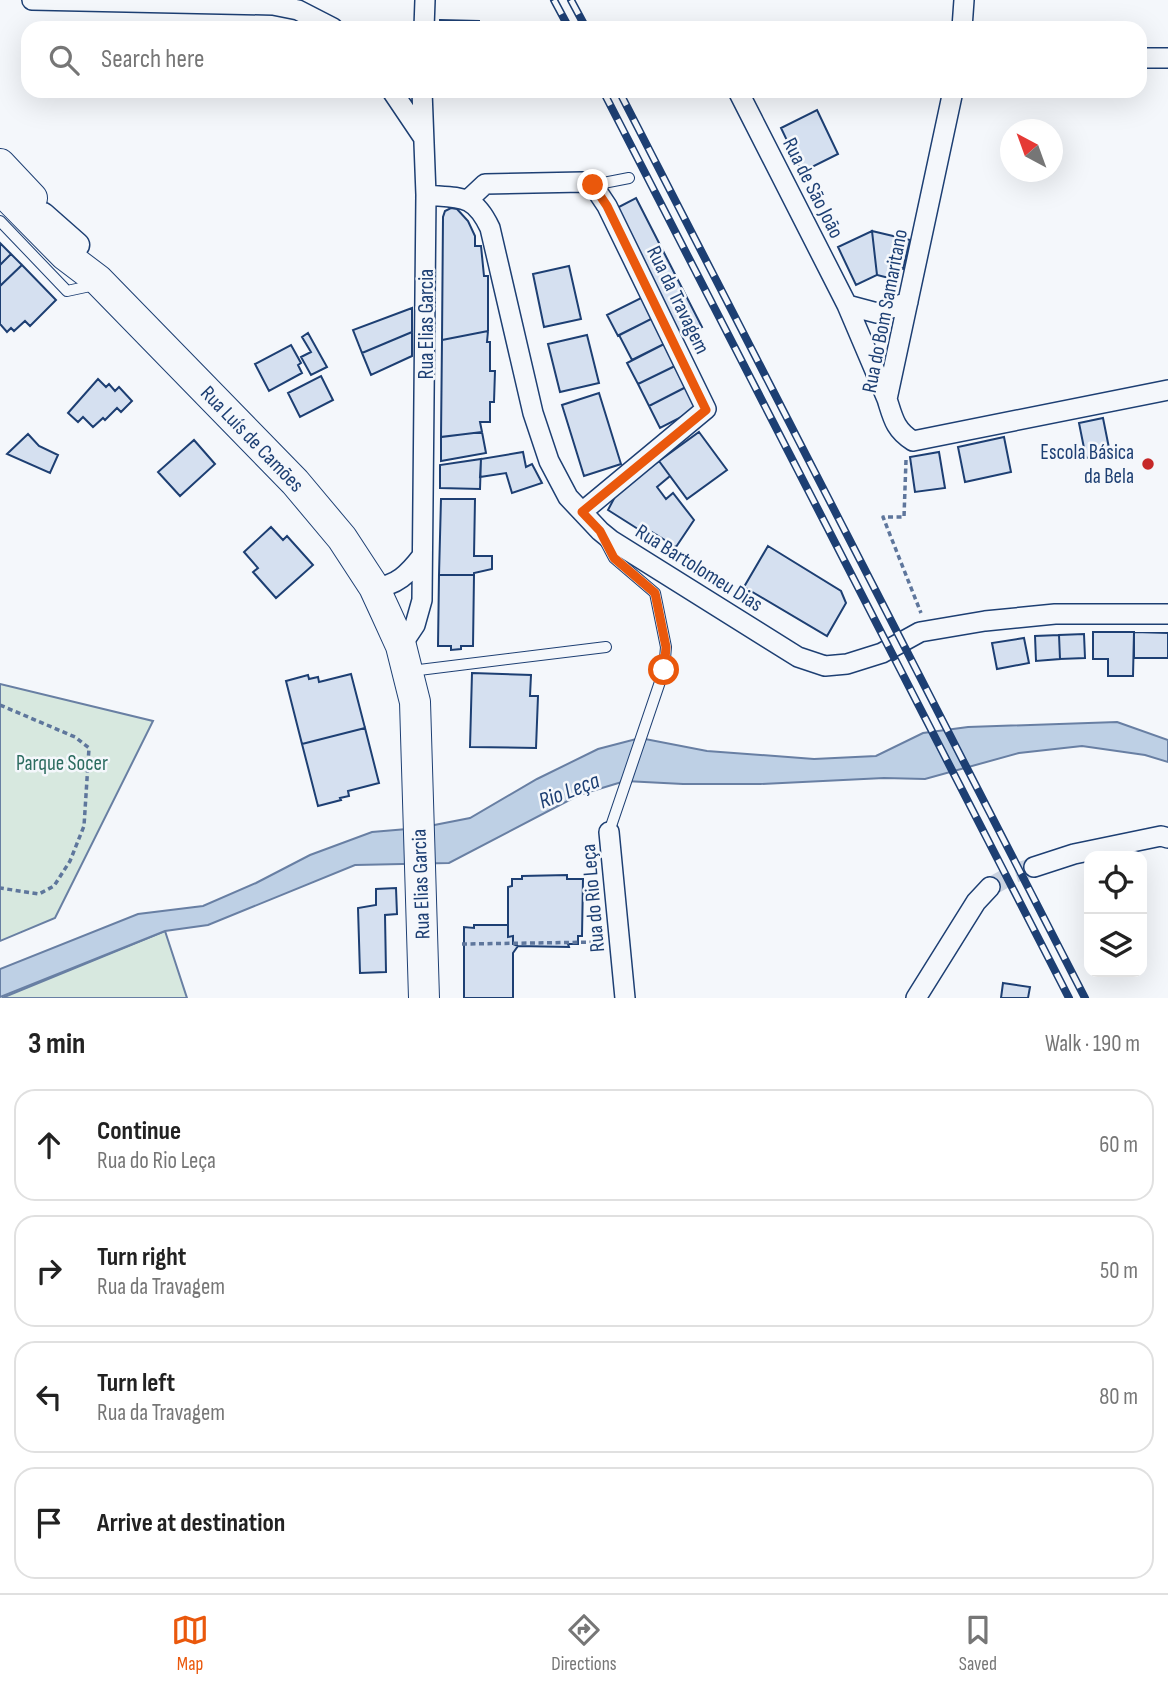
<!DOCTYPE html>
<meta charset="utf-8">
<style>
:root{--surface:#fff;--page:#f2f2f2;--text:#222;--muted:#767676;--line:#e0e0e0;--accent:#ea580c}
body{margin:0;font-family:"Sofia Sans Condensed",sans-serif;background:var(--page);color:var(--text)}
.controls{position:absolute;right:21px;bottom:21px;display:grid;overflow:hidden;border-radius:14px;box-shadow:0 7px 28px #0002}
.controls button{width:63px;height:63px;display:grid;place-items:center;padding:0;border:0;border-bottom:2px solid var(--line);background:var(--surface);color:var(--text);font:35px sans-serif}
.compass{position:absolute;left:1000px;top:119px;width:63px;height:63px;border-radius:50%;background:var(--surface);box-shadow:0 7px 28px #0002;rotate:319deg}
.stop{position:absolute;width:21px;height:21px;margin:-16px;border:5px solid #ea580c;border-radius:50%;background:#fff}
.stop.end{background:#ea580c;border-color:#fff;box-shadow:0 2px 7px #0008}
.list{margin:0;padding:0;list-style:none}
h2{display:flex;justify-content:space-between;align-items:center;height:91px;margin:0;padding:0 28px;font-size:30px}
h2 small{font-size:23px;font-weight:400;color:var(--muted)}
.list li{display:grid;grid-template-columns:46px 1fr auto;gap:21px;align-items:center;box-sizing:border-box;height:112px;margin:0 14px 14px;padding:0 14px;border:2px solid var(--line);border-radius:21px}
.list b{display:block;font-size:26px;white-space:nowrap}
.list p{margin:0;font-size:23px;white-space:nowrap;color:var(--muted)}
.list em{font-size:23px;font-style:normal;color:var(--muted)}
.icon{flex:none;width:38px;height:38px;fill:none;stroke:currentColor;stroke-width:2;stroke-linecap:round;stroke-linejoin:round}
.map{position:relative;flex:none;width:1168px;height:998px;overflow:hidden}
.search{position:absolute;background:var(--surface);box-shadow:0 7px 28px #0002;left:21px;right:21px;top:21px;height:77px;display:flex;align-items:center;gap:18px;box-sizing:border-box;padding:0 24px;border-radius:21px;color:var(--muted);font-size:26px}
.sheet{height:595px;background:var(--surface)}
nav{display:flex;justify-content:space-around;align-items:center;box-sizing:border-box;height:98px;border-top:2px solid var(--line);background:var(--surface);font-size:19px;color:var(--muted)}
nav a{display:grid;justify-items:center;gap:4px}
nav .on{color:var(--accent)}
.map>svg:first-child{display:block}
.green{fill:#d7e8df;stroke:#687fa3;stroke-width:2}
.water{fill:#bed0e5;stroke:#687fa3;stroke-width:2}
.building{fill:#d5e0f0;stroke:#1d3f73;stroke-width:2}
.lines{fill:none;stroke-linecap:round;stroke-linejoin:round}
.minor-tunnel{stroke:#c9d2e0;stroke-width:19;stroke-dasharray:19 10;stroke-linecap:butt}
.service-casing{stroke:#1d3f73;stroke-width:12}
.minor-casing{stroke:#1d3f73;stroke-width:22}
.tertiary-casing{stroke:#1d3f73;stroke-width:27}
.primary-casing{stroke:#1d3f73;stroke-width:32}
.path{stroke:#5e769c;stroke-width:3.5;stroke-dasharray:5 3.5;stroke-linecap:butt}
.service{stroke:#f4f7fb;stroke-width:10}
.minor{stroke:#f4f7fb;stroke-width:19}
.tertiary{stroke:#f4f7fb;stroke-width:24}
.primary{stroke:#f4f7fb;stroke-width:30}
.rail-casing{stroke:#1d3f73;stroke-width:8}
.rail{stroke:#f4f7fb;stroke-width:5;stroke-dasharray:16;stroke-linecap:butt}
.route{stroke:#ea580c;stroke-width:9}
.poi-dot{fill:#c62828;stroke:#f4f7fb;stroke-width:2.5}
.labels{text-anchor:middle;dominant-baseline:central;stroke-width:5;stroke-linejoin:round;paint-order:stroke}
.street-label{font-size:21px;fill:#1d3f73;stroke:#f4f7fb}
.poi-label{font-size:21px;fill:#1d3f73;stroke:#f4f7fb;text-anchor:end}
.park-label{font-size:21px;fill:#2c6c60;stroke:#f4f7fb}
.water-label{font-size:23px;font-style:italic;fill:#1d3f73;stroke:#f4f7fb}
</style>
<div class="map">
<svg width="1168" height="998" viewBox="0 0 1168 998">
<rect width="100%" height="100%" fill="#f4f7fb"/>
<!-- green -->
<path class="green" d="M 0,684 L 153,721 L 55,918 L 0,941 Z
M 165,931 L 187,998 L 2,998 Z"/>
<!-- water -->
<path class="water" d="M 1117,722 L 1168,740 L 1168,762 L 1145,755 L 1082,746 L 1019,753 L 925,779 L 884,778 L 760,784 L 683,784 L 625,781 L 579,795 L 449,863 L 355,865 L 208,925 L 165,931 L 0,997 L 0,969 L 138,914 L 203,906 L 256,883 L 310,855 L 372,832 L 419,828 L 470,818 L 537,779 L 598,749 L 640,738 L 707,751 L 814,759 L 876,756 L 923,733 L 968,727 Z"/>
<!-- building -->
<path class="building" d="M 440,20 L 479,21 L 479,28 L 440,28 Z
M 817,110 L 838,154 L 802,172 L 781,128 Z
M 636,198 L 702,327 L 680,338 L 615,209 Z
M 451,208 L 457,209 L 468,221 L 475,236 L 475,246 L 481,246 L 484,276 L 488,276 L 488,331 L 442,340 L 443,217 L 445,211 Z
M 872,231 L 877,275 L 856,285 L 838,247 Z
M 872,231 L 910,240 L 903,269 L 900,268 L 897,280 L 877,275 Z
M 0,243 L 11,254 L 0,265 Z
M 11,254 L 22,265 L 0,286 L 0,265 Z
M 22,265 L 56,300 L 30,326 L 25,321 L 14,331 L 11,328 L 7,332 L 0,324 L 0,286 Z
M 569,266 L 581,319 L 544,327 L 533,274 Z
M 643,297 L 653,318 L 618,336 L 607,315 Z
M 412,308 L 412,332 L 362,353 L 353,330 Z
M 653,318 L 666,343 L 632,360 L 619,335 Z
M 488,331 L 487,342 L 490,342 L 490,371 L 495,371 L 494,402 L 490,402 L 490,422 L 480,422 L 482,432 L 441,437 L 442,340 Z
M 412,332 L 412,356 L 371,375 L 362,353 Z
M 308,333 L 327,367 L 311,375 L 301,357 L 311,352 L 302,337 Z
M 587,335 L 599,383 L 560,392 L 548,344 Z
M 666,343 L 677,365 L 638,384 L 627,363 Z
M 291,345 L 301,363 L 298,365 L 302,373 L 269,391 L 255,364 Z
M 677,365 L 688,386 L 649,406 L 638,384 Z
M 321,376 L 333,400 L 300,417 L 288,393 Z
M 98,379 L 106,387 L 109,384 L 115,391 L 119,387 L 132,401 L 121,412 L 117,408 L 105,420 L 103,418 L 93,427 L 83,417 L 78,422 L 68,413 Z
M 688,386 L 699,408 L 660,428 L 649,406 Z
M 599,393 L 621,464 L 584,476 L 562,405 Z
M 1103,418 L 1110,453 L 1086,458 L 1079,423 Z
M 482,432 L 486,453 L 441,461 L 441,437 Z
M 699,432 L 727,470 L 687,499 L 659,461 Z
M 28,434 L 39,446 L 58,455 L 50,473 L 7,454 Z
M 1004,437 L 1011,472 L 965,482 L 958,447 Z
M 194,440 L 215,464 L 180,496 L 158,472 Z
M 523,452 L 526,467 L 532,464 L 542,483 L 512,493 L 506,473 L 480,477 L 481,459 Z
M 939,452 L 945,488 L 915,492 L 910,457 Z
M 481,459 L 480,489 L 440,488 L 440,465 Z
M 659,461 L 670,476 L 657,487 L 666,499 L 673,493 L 694,520 L 676,547 L 652,532 L 649,536 L 608,510 L 618,491 Z
M 441,499 L 475,499 L 474,556 L 492,556 L 492,569 L 474,573 L 474,575 L 439,575 Z
M 271,527 L 283,540 L 287,536 L 313,565 L 276,598 L 253,572 L 258,568 L 244,552 Z
M 768,546 L 841,591 L 846,603 L 827,636 L 744,587 Z
M 439,575 L 474,575 L 473,646 L 461,646 L 461,649 L 451,650 L 451,646 L 438,646 Z
M 1093,632 L 1134,632 L 1133,676 L 1108,676 L 1108,659 L 1093,659 Z
M 1134,632 L 1168,633 L 1168,658 L 1134,658 Z
M 1084,634 L 1085,658 L 1060,659 L 1059,635 Z
M 1059,635 L 1060,659 L 1036,661 L 1035,636 Z
M 1024,638 L 1029,663 L 997,669 L 992,643 Z
M 472,673 L 531,675 L 530,696 L 538,696 L 536,748 L 470,747 Z
M 351,674 L 365,728 L 302,744 L 286,681 L 308,675 L 309,679 L 318,677 L 319,682 Z
M 365,728 L 379,783 L 348,791 L 349,796 L 340,798 L 341,800 L 318,806 L 302,744 Z
M 567,875 L 567,879 L 583,879 L 582,936 L 578,936 L 578,944 L 568,944 L 569,947 L 518,946 L 513,944 L 513,936 L 508,937 L 508,887 L 512,886 L 512,879 L 522,879 L 522,876 Z
M 396,888 L 397,914 L 385,915 L 386,972 L 360,973 L 358,908 L 376,905 L 376,889 Z
M 474,925 L 508,925 L 508,937 L 513,936 L 513,944 L 518,946 L 513,953 L 513,998 L 464,998 L 464,927 L 474,928 Z
M 1003,983 L 1030,987 L 1028,998 L 1001,998 Z"/>
<g class="lines">
<!-- minor-tunnel -->
<path class="minor-tunnel" d="M 990,887 L 1015,873 L 1034,867"/>
<defs>
<path id="service" d="M 593,185 L 629,178
M 0,221 L 67,291 L 95,285
M 605,541 L 614,558 L 655,593 L 666,647 L 664,670 L 609,832
M 411,671 L 606,647"/>
<path id="minor" d="M 32,0 L 273,5 L 298,10 L 333,28
M 424,28 L 425,0
M 962,28 L 964,0
M 1140,58 L 1168,58
M 392,91 L 423,137
M 738,91 L 847,305 L 887,399
M 953,91 L 887,399 C 893,418 895,430 913,441 L 1168,390
M 426,195 C 461,198 474,194 490,228 L 533,413 L 549,461 L 568,497 L 600,531 L 611,540 L 798,657 L 825,666 L 847,664 L 882,653 L 920,632 L 985,621 L 1055,614 L 1168,614
M 469,199 L 485,184 L 583,182 L 593,185 L 607,206 L 706,409 L 582,512
M 847,305 L 877,313 L 908,302
M 374,587 C 396,587 409,573 422,556
M 401,646 L 415,625 L 422,600 L 426,195 L 422,91
M 609,832 L 625,998
M 1034,867 L 1074,854 L 1161,836 L 1168,838
M 916,998 L 976,902 L 990,887"/>
<path id="tertiary" d="M 43,215 L 77,245"/>
<path id="primary" d="M 0,164 L 32,198
M 0,189 L 65,255 L 98,280 L 295,482 L 342,538 L 374,587 L 386,613 L 401,646 L 415,702 L 424,998"/>
</defs>
<!-- service casing -->
<use href="#service" class="service-casing"/>
<!-- minor casing -->
<use href="#minor" class="minor-casing"/>
<!-- tertiary casing -->
<use href="#tertiary" class="tertiary-casing"/>
<!-- primary casing -->
<use href="#primary" class="primary-casing"/>
<!-- path -->
<path class="path" d="M 906,460 L 904,517 L 883,517 L 921,613
M 0,705 L 75,737 L 89,748 L 84,826 L 70,861 L 54,886 L 39,894 L 0,888
M 462,944 L 600,942"/>
<!-- service -->
<use href="#service" class="service"/>
<!-- minor -->
<use href="#minor" class="minor"/>
<!-- tertiary -->
<use href="#tertiary" class="tertiary"/>
<!-- primary -->
<use href="#primary" class="primary"/>
<defs>
<path id="rail" d="M 554,0 L 569,28
M 571,0 L 586,28
M 603,91 L 1069,998
M 619,91 L 1085,998"/>
</defs>
<!-- rail casing -->
<use href="#rail" class="rail-casing"/>
<!-- rail -->
<use href="#rail" class="rail"/>
</g>
<g class="lines">
<!-- route -->
<path class="route" d="M 593,185 L 607,206 L 706,410 L 582,512 L 600,531 L 614,558 L 655,593 L 666,647 L 664,670"/>
</g>
<!-- markers -->
<circle class="poi-dot" cx="1148" cy="464" r="7"/>
<g class="labels">
<!-- street labels -->
<g class="street-label">
<text transform="translate(813 188) rotate(63)">Rua de São João</text>
<text transform="translate(678 300) rotate(64)">Rua da Travagem</text>
<text transform="translate(885 311) rotate(-79)">Rua do Bom Samaritano</text>
<text transform="translate(426 324) rotate(-90)">Rua Elias Garcia</text>
<text transform="translate(252 439) rotate(46)">Rua Luís de Camões</text>
<text transform="translate(699 568) rotate(32)">Rua Bartolomeu Dias</text>
<text transform="translate(421 884) rotate(-92)">Rua Elias Garcia</text>
<text transform="translate(593 898) rotate(-95)">Rua do Rio Leça</text>
</g>
<!-- poi labels -->
<g class="poi-label">
<text x="1134" y="452">Escola Básica<tspan x="1134" dy="24">da Bela</tspan></text>
</g>
<!-- park labels -->
<g class="park-label">
<text x="62" y="763">Parque Socer</text>
</g>
<!-- water labels -->
<g class="water-label">
<text transform="translate(569 791) rotate(-21)">Rio Leça</text>
</g>
</g>
</svg>
<div class="controls">
<button><svg class="icon" aria-label="locate" viewBox="0 0 24 24"><circle cx="12" cy="12" r="6"/><path d="M12 2v4M12 18v4M2 12h4M18 12h4"/></svg></button>
<button><svg class="icon" aria-label="layers" viewBox="0 0 24 24"><path d="M12 4l9 5-9 5-9-5zM3 14l9 5 9-5"/></svg></button>
</div>
<svg class="compass" viewBox="-18 -18 36 36"><path d="M0-13l5 13h-10z" fill="#e53935"/><path d="M0 13l5-13h-10z" fill="#767676"/></svg>
<div class="stop" style="left:664px;top:670px"></div>
<div class="stop end" style="left:593px;top:185px"></div>
<div class="search"><svg class="icon" aria-label="search" viewBox="0 0 24 24"><circle cx="10" cy="10" r="6"/><path d="M15 15l6 6"/></svg>Search here</div>
</div>
<section class="sheet">
<h2>3 min<small>Walk · 190 m</small></h2>
<ul class="list">
<li><svg class="icon" aria-label="ahead" viewBox="0 0 24 24"><path d="M12 20V5M6 11l6-6 6 6"/></svg><div><b>Continue</b><p>Rua do Rio Leça</p></div><em>60 m</em></li>
<li><svg class="icon" aria-label="right" viewBox="0 0 24 24"><path d="M7 20v-9h11M14 6l5 5-5 5"/></svg><div><b>Turn right</b><p>Rua da Travagem</p></div><em>50 m</em></li>
<li><svg class="icon" aria-label="left" viewBox="0 0 24 24"><path d="M17 20v-9H6M10 6l-5 5 5 5"/></svg><div><b>Turn left</b><p>Rua da Travagem</p></div><em>80 m</em></li>
<li><svg class="icon" aria-label="arrive" viewBox="0 0 24 24"><path d="M6 21V4h12l-3 4 3 4H6"/></svg><div><b>Arrive at destination</b></div></li>
</ul>
</section>
<nav>
<a class="on"><svg class="icon" aria-label="map" viewBox="0 0 24 24"><path d="M3 6l6-2 6 2 6-2v14l-6 2-6-2-6 2zM9 4v14M15 6v14"/></svg>Map</a>
<a><svg class="icon" aria-label="directions" viewBox="0 0 24 24"><path d="M12 3l9 9-9 9-9-9zM9 14v-3h6M13 9l2 2-2 2"/></svg>Directions</a>
<a><svg class="icon" aria-label="saved" viewBox="0 0 24 24"><path d="M7 4h10v16l-5-4-5 4z"/></svg>Saved</a>
</nav>
